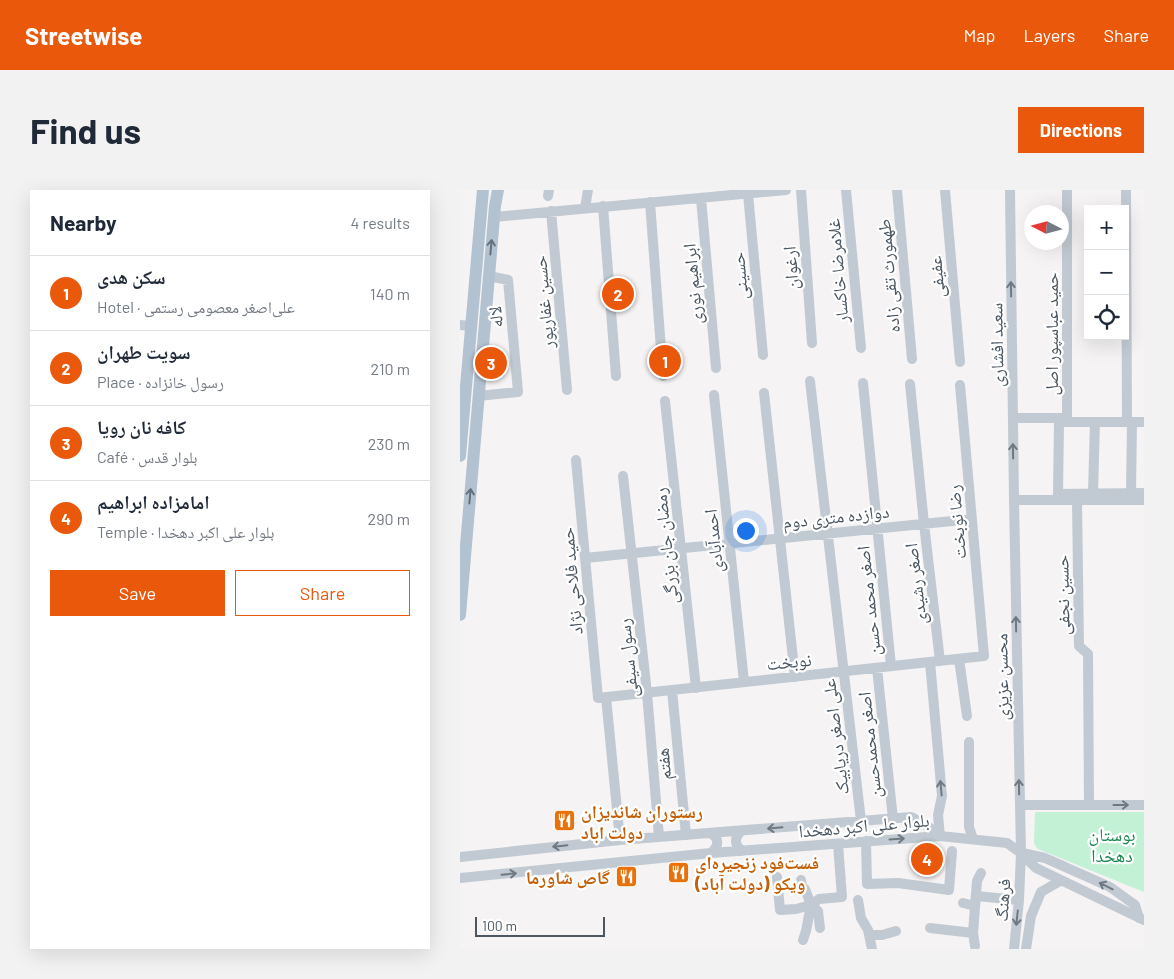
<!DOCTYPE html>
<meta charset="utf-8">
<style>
:root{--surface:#fff;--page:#f2f2f3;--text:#1f2937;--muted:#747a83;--line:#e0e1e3;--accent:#ea580c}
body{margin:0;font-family:Barlow,"Noto Naskh Arabic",sans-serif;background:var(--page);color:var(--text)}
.controls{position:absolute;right:15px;top:15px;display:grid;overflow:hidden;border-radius:0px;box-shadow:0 5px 20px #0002}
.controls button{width:45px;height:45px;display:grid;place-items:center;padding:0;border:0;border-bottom:1px solid var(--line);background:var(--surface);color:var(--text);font:25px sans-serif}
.compass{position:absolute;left:564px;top:15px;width:45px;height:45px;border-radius:50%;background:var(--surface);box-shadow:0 5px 20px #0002;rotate:276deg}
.scale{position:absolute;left:15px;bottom:12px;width:130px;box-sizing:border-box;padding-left:5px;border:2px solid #4a5661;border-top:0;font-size:14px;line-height:18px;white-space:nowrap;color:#4a5661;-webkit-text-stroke:4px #fff;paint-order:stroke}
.you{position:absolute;left:285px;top:340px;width:18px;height:18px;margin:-12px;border:4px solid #fff;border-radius:50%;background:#1a73e8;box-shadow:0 0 0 8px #1a73e833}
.badge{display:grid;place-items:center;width:32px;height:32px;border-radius:50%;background:var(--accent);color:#fff;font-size:16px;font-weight:700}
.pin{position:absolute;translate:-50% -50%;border:2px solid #fff;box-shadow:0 1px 5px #0006}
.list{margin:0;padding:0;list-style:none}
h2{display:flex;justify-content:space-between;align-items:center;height:65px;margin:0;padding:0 20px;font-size:21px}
h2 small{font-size:16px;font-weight:400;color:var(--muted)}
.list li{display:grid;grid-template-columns:32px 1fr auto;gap:15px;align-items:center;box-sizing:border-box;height:75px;padding:0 20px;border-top:1px solid var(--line)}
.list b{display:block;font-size:19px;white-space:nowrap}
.list p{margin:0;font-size:16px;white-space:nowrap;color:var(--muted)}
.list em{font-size:16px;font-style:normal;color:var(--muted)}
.actions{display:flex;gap:10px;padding:15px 20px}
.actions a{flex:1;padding:11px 0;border:1px solid var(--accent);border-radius:0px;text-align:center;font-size:18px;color:var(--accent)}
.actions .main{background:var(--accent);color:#fff}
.icon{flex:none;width:28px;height:28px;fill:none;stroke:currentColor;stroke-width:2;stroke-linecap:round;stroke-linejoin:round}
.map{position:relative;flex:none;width:684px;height:759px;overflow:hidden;border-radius:0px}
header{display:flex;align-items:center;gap:30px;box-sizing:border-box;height:70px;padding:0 25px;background:var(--accent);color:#fff}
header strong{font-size:24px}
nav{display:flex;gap:28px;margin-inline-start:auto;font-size:18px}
.intro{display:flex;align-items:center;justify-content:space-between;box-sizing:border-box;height:120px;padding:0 30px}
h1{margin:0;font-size:35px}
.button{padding:12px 22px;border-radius:0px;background:var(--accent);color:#fff;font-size:18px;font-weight:700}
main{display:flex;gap:30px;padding:0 30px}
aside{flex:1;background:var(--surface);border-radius:0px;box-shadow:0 5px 20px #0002}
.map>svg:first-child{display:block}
.green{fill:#c3f1d5}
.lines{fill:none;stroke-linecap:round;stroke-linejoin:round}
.minor{stroke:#c1cad2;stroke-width:10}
.major{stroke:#b3c2d1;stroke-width:12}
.oneway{stroke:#64717d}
.oneway2{stroke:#6e7983}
.labels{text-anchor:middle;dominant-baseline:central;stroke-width:4.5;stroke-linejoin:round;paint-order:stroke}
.street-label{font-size:18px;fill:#4a5661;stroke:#fff}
.food-label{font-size:18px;font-weight:bold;fill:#c56008;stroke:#fff;text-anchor:start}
.park-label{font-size:18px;fill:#17864f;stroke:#fff}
</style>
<header>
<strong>Streetwise</strong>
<nav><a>Map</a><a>Layers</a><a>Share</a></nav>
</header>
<div class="intro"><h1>Find us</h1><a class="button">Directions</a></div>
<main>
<aside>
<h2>Nearby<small>4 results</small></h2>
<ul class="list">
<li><span class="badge">1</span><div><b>سكن هدى</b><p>Hotel · علی‌اصغر معصومی رستمی</p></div><em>140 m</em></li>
<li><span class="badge">2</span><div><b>سويت طهران</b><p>Place · رسول خانزاده</p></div><em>210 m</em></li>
<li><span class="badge">3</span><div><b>کافه نان رویا</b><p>Café · بلوار قدس</p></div><em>230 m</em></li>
<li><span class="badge">4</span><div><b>امامزاده ابراهیم</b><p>Temple · بلوار علی اکبر دهخدا</p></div><em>290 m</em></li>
</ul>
<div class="actions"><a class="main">Save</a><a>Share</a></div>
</aside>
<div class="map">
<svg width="684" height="759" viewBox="0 0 684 759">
<rect width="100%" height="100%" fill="#f5f3f3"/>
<!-- green -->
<path class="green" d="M 575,622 L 684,622 L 684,702 L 578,659 L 574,654 Z"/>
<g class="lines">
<!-- minor -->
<path class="minor" d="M 341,0 L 352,153
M 386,0 L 401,158
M 437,0 L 452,169
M 485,0 L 500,172
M 550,0 L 554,310 L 561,663 L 559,710 L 554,759
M 607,0 L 607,228
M 666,0 L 667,227
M 288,4 L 303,165
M 88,6 L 89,0
M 241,8 L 256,178
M 190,12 L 203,186
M 143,16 L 156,186
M 125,18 L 128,0
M 91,21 L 107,200
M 34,27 L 326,0
M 0,135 L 11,136
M 350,191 L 401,631
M 403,193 L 431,476
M 450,194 L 464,334 L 480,471
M 304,203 L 335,487
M 254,205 L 284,492
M 18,206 L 58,202 L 48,90 L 29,86
M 205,211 L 236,498
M 553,228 L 607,228
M 684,232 L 599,232 L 598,304 L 684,303
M 116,270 L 138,508 L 524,466 L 500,195
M 163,286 L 187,503 L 199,647
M 633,303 L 635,232
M 671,303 L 672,232
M 554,310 L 684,310
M 617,310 L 619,456 L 628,464 L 629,615
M 125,368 L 512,329
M 499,469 L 507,526
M 470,472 L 482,606 L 478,625 L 480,646
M 417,478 L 433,629
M 212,500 L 226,645
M 146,507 L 160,650
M 509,552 L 509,637 L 513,649
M 560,615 L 684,615
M 281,641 C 274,649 274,654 282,661
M 250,643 C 260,648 259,656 251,663
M 406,651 L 407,694 L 438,693 L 489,700 L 492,661
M 562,663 L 585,668 L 650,697 L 675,715 L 679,728
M 0,667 L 160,650 L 451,627 L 466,635 L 480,646
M 317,687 L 320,720 L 336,719 L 351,715 L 359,709 L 382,707 L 378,654
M 0,688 L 251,663 L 480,646 L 547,653 L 561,663 L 576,678 L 684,730
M 341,690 L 342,698 L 345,699 L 351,715 L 346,741 L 343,750
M 516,706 L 559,710
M 398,710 L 401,728 L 408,740 L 412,759
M 503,713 L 515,716
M 351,715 L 358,721 L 360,738
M 470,738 L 513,743
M 409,745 L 422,745 L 436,741
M 515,756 L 513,743 L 517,691 L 521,683
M 566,759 L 571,726 L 581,702 L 600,691"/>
<!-- major -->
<path class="major" d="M 0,266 L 23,0
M 0,425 L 35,16 L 38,0"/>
</g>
<!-- one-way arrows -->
<defs><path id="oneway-shaft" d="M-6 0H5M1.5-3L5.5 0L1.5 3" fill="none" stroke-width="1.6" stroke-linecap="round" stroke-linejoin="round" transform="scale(1.25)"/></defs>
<g class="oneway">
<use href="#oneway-shaft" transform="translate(31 57) rotate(-85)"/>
<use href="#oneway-shaft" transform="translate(10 306) rotate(-85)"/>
</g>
<g class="oneway2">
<use href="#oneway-shaft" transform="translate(551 99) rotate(-91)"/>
<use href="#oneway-shaft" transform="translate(553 261) rotate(-91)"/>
<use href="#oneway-shaft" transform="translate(556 434) rotate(-91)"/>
<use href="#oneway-shaft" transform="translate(559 597) rotate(-91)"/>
<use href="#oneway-shaft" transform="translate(481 598) rotate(-95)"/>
<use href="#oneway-shaft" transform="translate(661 615)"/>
<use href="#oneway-shaft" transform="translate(315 638) rotate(175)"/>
<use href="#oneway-shaft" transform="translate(437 649) rotate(-4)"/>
<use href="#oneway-shaft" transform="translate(100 656) rotate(174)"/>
<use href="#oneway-shaft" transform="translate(49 684) rotate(-6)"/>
<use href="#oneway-shaft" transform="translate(646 696) rotate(-153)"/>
<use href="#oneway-shaft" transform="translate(557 728) rotate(96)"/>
</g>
<!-- icons -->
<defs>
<symbol id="restaurant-square" viewBox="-11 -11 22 22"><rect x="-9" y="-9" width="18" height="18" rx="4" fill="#e8710a" stroke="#fff"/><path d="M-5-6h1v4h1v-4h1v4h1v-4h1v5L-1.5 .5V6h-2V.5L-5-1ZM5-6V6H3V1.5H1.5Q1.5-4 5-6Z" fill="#fff"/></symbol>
</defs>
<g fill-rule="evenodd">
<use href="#restaurant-square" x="92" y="618" width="25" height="25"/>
<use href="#restaurant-square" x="206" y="670" width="25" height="25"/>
<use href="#restaurant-square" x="154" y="674" width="25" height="25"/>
</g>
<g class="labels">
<!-- street labels -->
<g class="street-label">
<text transform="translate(330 78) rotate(-94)">ارغوان</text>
<text transform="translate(377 81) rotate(-95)">غلامرضا خاکسار</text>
<text transform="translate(279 86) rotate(-95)">حسینی</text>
<text transform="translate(428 86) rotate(-95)">طهمورث تقی زاده</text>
<text transform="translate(476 87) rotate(-95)">عفیفی</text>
<text transform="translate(232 94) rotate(-95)">ابراهیم نوری</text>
<text transform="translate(83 112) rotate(-95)">حسین غفارپور</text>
<text transform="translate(35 127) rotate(-95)">لاله</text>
<text transform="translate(591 144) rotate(-90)">حمید عباسپور اصل</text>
<text transform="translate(536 155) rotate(-91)">سعید افشاری</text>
<text transform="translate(376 326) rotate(-6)">دوازده متری دوم</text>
<text transform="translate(496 332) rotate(-95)">رضا نوبخت</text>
<text transform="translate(253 351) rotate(-96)">احمدآبادی</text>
<text transform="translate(205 356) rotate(-96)">رمضان جان بزرگی</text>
<text transform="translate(111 391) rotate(-95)">حمید فلاحی نژاد</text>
<text transform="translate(455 394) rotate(-97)">اصغر رشیدی</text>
<text transform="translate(602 405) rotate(-91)">حسین نجفی</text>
<text transform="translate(408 411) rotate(-96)">اصغر محمد حسن</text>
<text transform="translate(167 468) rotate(-96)">رسول سیفی</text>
<text transform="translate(329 471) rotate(-6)">نوبخت</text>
<text transform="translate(541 487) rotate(-91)">محسن عزیزی</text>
<text transform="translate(375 547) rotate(-97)">علی اصغر دریابیک</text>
<text transform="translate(409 555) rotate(-96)">اصغر محمدحسن</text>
<text transform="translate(203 574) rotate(-95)">هفتم</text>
<text transform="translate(404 635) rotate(-5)">بلوار علی اکبر دهخدا</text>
<text transform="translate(542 710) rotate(-86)">فرهنگ</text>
</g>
<!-- food labels -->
<g class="food-label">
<text x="121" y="621">رستوران شاندیزان<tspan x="121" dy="21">دولت اباد</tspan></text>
<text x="235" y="672">فست‌فود زنجیره‌ای<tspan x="235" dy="21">ویکو (دولت آباد)</tspan></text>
<text x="150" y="687" text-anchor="end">گاص شاورما</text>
</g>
<!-- park labels -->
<g class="park-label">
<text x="652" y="644">بوستان<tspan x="652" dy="21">دهخدا</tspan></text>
</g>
</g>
</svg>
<div class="controls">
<button>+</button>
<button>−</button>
<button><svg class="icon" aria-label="locate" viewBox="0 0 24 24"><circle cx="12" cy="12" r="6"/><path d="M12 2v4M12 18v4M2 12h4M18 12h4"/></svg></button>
</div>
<svg class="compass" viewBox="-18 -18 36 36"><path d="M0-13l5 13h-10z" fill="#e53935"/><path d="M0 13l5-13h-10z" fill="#747a83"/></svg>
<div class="scale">100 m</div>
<div class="you"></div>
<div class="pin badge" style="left:205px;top:171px">1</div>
<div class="pin badge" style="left:158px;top:104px">2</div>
<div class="pin badge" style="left:31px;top:173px">3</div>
<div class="pin badge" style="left:467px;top:669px">4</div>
</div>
</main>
